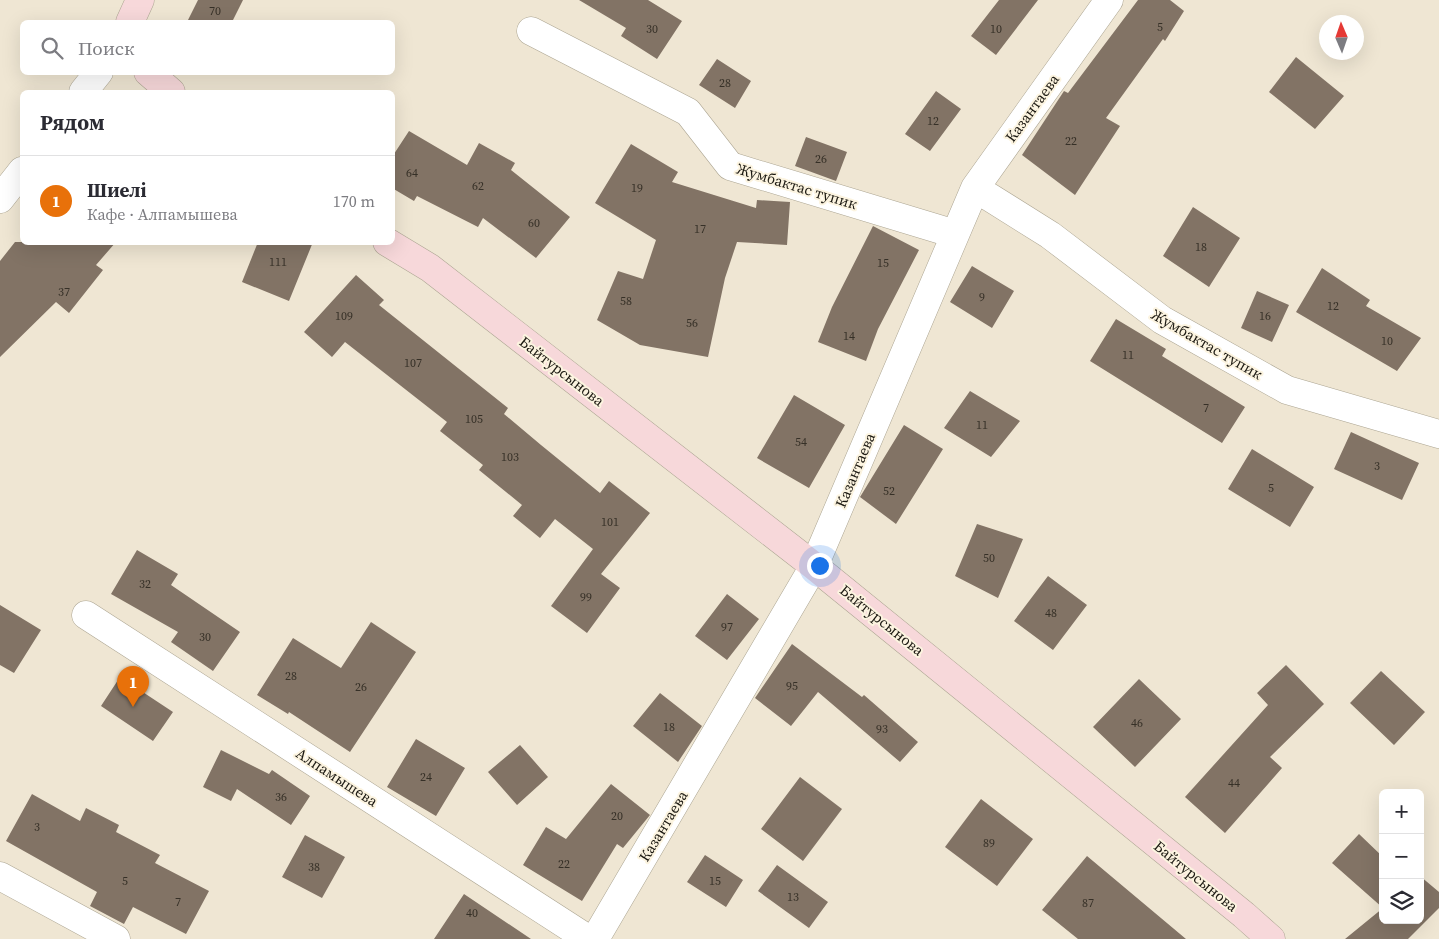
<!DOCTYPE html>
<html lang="ru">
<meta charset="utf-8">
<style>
:root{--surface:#fff;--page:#f2f2f3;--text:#2b2b33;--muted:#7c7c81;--line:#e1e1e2;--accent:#9d196a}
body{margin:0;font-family:"Source Serif 4",serif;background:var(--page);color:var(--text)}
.controls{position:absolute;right:15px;bottom:15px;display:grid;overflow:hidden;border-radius:8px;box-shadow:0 5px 20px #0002}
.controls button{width:45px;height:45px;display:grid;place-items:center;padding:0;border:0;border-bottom:1px solid var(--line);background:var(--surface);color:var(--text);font:25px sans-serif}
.compass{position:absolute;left:1319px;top:15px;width:45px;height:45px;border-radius:50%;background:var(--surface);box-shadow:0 5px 20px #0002;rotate:358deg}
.you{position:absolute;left:819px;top:565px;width:18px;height:18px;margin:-12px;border:4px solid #fff;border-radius:50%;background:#1a73e8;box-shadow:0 0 0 8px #1a73e833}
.badge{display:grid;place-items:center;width:32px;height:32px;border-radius:50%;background:var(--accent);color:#fff;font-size:16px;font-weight:700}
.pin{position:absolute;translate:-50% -41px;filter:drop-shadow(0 1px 2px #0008)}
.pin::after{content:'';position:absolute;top:26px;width:18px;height:15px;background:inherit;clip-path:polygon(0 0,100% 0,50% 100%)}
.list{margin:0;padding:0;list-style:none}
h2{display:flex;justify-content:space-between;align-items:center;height:65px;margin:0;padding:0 20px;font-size:21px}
h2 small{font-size:16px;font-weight:400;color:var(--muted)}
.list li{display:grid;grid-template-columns:32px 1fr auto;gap:15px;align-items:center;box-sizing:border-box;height:90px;padding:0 20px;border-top:1px solid var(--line)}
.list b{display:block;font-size:19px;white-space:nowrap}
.list p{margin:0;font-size:16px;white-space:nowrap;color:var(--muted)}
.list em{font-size:16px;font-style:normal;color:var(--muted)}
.icon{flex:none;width:28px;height:28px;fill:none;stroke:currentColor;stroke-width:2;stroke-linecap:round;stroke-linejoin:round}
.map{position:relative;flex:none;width:1439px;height:939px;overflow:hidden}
.search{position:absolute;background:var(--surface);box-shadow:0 5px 20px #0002;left:20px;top:20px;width:375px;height:55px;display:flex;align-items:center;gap:12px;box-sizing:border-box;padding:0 18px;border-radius:8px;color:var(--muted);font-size:19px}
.panel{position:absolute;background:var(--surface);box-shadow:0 5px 20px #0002;left:20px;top:90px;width:375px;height:155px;border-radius:8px}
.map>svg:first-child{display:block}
.building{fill:#827365}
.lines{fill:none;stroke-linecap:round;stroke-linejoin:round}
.street-casing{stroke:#aca592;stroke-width:29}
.secondary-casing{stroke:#aca592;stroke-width:29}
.street{stroke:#fff;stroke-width:28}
.secondary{stroke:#f7d8da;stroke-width:28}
.labels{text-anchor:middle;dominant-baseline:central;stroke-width:4;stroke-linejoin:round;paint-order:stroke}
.number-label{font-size:12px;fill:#363027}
.street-label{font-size:15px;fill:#1c1912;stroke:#fcf4e0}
</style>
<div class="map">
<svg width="1439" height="939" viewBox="0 0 1439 939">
<rect width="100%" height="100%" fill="#efe6d3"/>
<!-- building -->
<path class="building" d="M 198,0 L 243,0 L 232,22 L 187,22 Z
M 579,0 L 648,0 L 682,21 L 657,59 L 621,36 L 626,28 Z
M 999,0 L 1038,0 L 996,55 L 971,36 Z
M 1138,0 L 1170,0 L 1184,11 L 1165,41 L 1163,39 L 1106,118 L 1120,126 L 1075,195 L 1022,155 L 1064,91 L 1068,93 Z
M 1296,57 L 1344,96 L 1315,129 L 1269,92 Z
M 717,59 L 751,81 L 735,108 L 699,85 Z
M 936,91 L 961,109 L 930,151 L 905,134 Z
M 409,131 L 467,165 L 479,143 L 515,163 L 511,170 L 570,217 L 536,258 L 483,218 L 478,227 L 417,196 L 414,201 L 392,188 L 392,157 Z
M 806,137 L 847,152 L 836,181 L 795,166 Z
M 631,144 L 678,172 L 672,182 L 756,208 L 757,200 L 790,202 L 787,245 L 737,242 L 725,278 L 708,357 L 640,345 L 597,320 L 618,271 L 643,279 L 656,240 L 595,203 Z
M 1193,207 L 1240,238 L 1209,287 L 1163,256 Z
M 873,226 L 919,250 L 878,329 L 866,361 L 818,342 L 832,307 Z
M 15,242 L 116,242 L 96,265 L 103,270 L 69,313 L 56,302 L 0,357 L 0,261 Z
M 258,242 L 313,242 L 289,301 L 242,282 Z
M 972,266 L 1014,291 L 992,328 L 950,302 Z
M 1322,268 L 1370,300 L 1366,306 L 1421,338 L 1397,371 L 1296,312 Z
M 356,275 L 384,300 L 379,305 L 508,408 L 504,414 L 541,445 L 600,493 L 609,481 L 650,513 L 601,574 L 620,588 L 587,633 L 551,606 L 593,549 L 555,519 L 540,538 L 513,516 L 522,505 L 479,470 L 483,465 L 440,431 L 447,422 L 345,342 L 332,357 L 304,332 Z
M 1257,291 L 1289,305 L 1272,342 L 1241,328 Z
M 1116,319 L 1166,349 L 1162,356 L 1245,407 L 1222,443 L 1090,361 Z
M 970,391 L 1020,421 L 991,457 L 944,428 Z
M 794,395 L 845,425 L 809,488 L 757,458 Z
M 904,425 L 943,449 L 896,524 L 860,497 Z
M 1351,432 L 1419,463 L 1402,500 L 1334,469 Z
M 1252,449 L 1314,487 L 1290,527 L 1228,489 Z
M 977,524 L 1023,539 L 998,598 L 955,576 Z
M 137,550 L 178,574 L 171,585 L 240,632 L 213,671 L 171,642 L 178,632 L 111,594 Z
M 1048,576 L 1087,605 L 1053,650 L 1014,621 Z
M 727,594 L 759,619 L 727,660 L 695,636 Z
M 0,605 L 41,630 L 14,673 L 0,665 Z
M 371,622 L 416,652 L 350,752 L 289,712 L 288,714 L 257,695 L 293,638 L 341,668 Z
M 792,644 L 862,697 L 864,695 L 918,742 L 900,762 L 818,692 L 791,726 L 755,698 Z
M 1286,665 L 1324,704 L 1270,757 L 1282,768 L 1225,833 L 1185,797 L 1268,705 L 1257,693 Z
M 1381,671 L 1425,712 L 1394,745 L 1350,703 Z
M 120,677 L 173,712 L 153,741 L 101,706 Z
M 1139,679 L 1181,719 L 1135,767 L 1093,727 Z
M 660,693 L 702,726 L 678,762 L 633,726 Z
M 416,739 L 465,768 L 436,816 L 387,787 Z
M 520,745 L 548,777 L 517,805 L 488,772 Z
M 221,750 L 269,774 L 272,770 L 310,796 L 291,825 L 237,789 L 231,801 L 203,787 Z
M 800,777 L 842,809 L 803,861 L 761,829 Z
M 611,784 L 650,815 L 623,848 L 617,844 L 582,901 L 523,865 L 546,827 L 566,839 Z
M 32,794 L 80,821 L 86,808 L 119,825 L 116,832 L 160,855 L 155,863 L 209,891 L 186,934 L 133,907 L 124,924 L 90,906 L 97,892 L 6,841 Z
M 981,799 L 1033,839 L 997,886 L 945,847 Z
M 1359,834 L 1383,857 L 1383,920 L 1420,920 L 1420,876 L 1439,892 L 1439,908 L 1408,939 L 1345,939 L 1383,908 L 1332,863 Z
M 305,835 L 345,857 L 322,898 L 282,877 Z
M 705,855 L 743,880 L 726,907 L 687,882 Z
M 1087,856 L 1186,939 L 1078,939 L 1042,910 Z
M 777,865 L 828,902 L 809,928 L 758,891 Z
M 464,894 L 531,939 L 434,939 Z"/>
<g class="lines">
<defs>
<path id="street" d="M 531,31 L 688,112 L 730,166 L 955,234
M 83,92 L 99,72
M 975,188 L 1050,235 L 1162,320 L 1287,390 L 1439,434
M 0,199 L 22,171
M 86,615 L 588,939
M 0,876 L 116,939
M 595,939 L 814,566 L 975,188 L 1109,0"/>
<path id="secondary" d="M 130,22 L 140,0
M 148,72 L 171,92
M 387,242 L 430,268 L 814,566 L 1244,915 L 1271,939"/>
</defs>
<!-- street casing -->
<use href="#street" class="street-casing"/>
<!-- secondary casing -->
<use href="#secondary" class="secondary-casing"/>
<!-- street -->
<use href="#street" class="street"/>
<!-- secondary -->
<use href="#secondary" class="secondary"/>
</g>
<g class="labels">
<!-- number labels -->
<g class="number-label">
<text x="215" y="11">70</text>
<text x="1160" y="27">5</text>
<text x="652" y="29">30</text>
<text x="996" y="29">10</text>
<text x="725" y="83">28</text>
<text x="933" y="121">12</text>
<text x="1071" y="141">22</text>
<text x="821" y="159">26</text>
<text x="412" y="173">64</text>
<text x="478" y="186">62</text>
<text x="637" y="188">19</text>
<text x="534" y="223">60</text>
<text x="700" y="229">17</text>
<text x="1201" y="247">18</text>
<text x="278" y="262">111</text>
<text x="883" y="263">15</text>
<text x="64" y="292">37</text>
<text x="982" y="297">9</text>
<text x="626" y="301">58</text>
<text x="1333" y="306">12</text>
<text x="344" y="316">109</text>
<text x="1265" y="316">16</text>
<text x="692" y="323">56</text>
<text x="849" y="336">14</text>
<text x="1387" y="341">10</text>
<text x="1128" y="355">11</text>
<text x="413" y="363">107</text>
<text x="1206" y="408">7</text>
<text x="474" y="419">105</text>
<text x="982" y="425">11</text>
<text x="801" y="442">54</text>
<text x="510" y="457">103</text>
<text x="1377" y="466">3</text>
<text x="1271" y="488">5</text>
<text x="889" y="491">52</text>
<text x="610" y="522">101</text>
<text x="989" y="558">50</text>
<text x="145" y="584">32</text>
<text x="586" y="597">99</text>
<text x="1051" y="613">48</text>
<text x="727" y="627">97</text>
<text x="205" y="637">30</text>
<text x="291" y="676">28</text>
<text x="792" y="686">95</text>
<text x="361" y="687">26</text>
<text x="1137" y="723">46</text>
<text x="669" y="727">18</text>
<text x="882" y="729">93</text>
<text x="426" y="777">24</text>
<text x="1234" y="783">44</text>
<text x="281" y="797">36</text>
<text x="617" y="816">20</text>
<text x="37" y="827">3</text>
<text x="989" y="843">89</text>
<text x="564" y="864">22</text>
<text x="314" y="867">38</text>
<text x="125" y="881">5</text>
<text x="715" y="881">15</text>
<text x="793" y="897">13</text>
<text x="178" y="902">7</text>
<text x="1088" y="903">87</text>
<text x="472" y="913">40</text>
</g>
<!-- street labels -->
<g class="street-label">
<text transform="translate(1032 108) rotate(-54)">Казантаева</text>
<text transform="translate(797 186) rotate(17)">Жумбактас тупик</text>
<text transform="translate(1207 344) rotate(30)">Жумбактас тупик</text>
<text transform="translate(562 371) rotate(38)">Байтурсынова</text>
<text transform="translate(855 470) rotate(-67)">Казантаева</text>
<text transform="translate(882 620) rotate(39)">Байтурсынова</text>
<text transform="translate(337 777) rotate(33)">Алпамышева</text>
<text transform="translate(663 826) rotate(-59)">Казантаева</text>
<text transform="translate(1196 876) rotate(39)">Байтурсынова</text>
</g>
</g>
</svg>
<div class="controls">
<button>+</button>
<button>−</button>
<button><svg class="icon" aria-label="layers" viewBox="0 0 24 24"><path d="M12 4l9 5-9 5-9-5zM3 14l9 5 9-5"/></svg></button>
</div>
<svg class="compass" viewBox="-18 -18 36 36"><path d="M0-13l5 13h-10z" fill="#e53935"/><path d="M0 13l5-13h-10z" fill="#7c7c81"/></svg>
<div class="you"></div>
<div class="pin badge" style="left:133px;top:707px;background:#e8710a">1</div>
<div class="search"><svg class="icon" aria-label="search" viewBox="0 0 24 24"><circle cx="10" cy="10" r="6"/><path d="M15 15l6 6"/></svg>Поиск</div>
<section class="panel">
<h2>Рядом<small></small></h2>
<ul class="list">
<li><span class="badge" style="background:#e8710a">1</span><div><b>Шиелі</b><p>Кафе · Алпамышева</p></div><em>170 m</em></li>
</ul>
</section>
</div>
